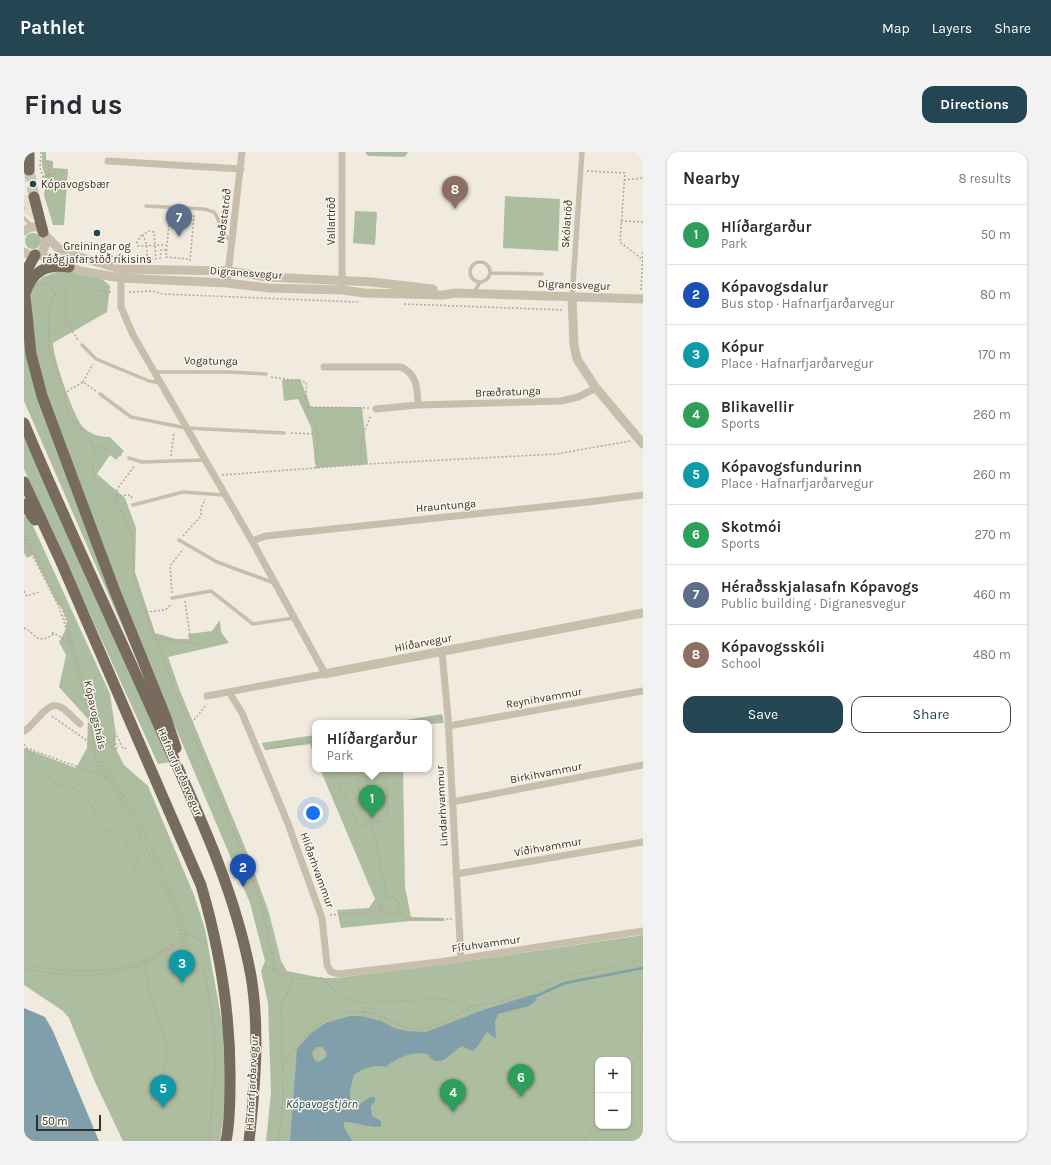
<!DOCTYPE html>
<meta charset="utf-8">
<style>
:root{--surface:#fff;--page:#f2f2f3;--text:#2b2b33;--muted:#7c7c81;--line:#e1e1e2;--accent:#244552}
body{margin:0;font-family:Karla,sans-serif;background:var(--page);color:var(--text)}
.controls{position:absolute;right:12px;bottom:12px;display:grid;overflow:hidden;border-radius:8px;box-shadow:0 1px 3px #0004}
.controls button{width:36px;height:36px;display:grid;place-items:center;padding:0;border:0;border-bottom:1px solid var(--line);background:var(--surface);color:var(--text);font:20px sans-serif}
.scale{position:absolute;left:12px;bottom:10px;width:65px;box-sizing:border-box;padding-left:4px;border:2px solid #35302a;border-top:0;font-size:11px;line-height:14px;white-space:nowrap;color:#35302a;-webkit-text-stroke:3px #f8f5ea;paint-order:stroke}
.you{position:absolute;left:289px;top:661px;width:14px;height:14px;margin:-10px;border:3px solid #fff;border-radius:50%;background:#1a73e8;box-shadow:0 0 0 6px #1a73e833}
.badge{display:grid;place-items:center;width:26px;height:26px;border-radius:50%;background:var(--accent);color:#fff;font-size:13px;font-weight:700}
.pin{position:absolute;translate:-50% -33px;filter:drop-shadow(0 1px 2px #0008)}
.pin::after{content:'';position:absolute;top:21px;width:14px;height:12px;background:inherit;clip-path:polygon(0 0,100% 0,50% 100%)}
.popup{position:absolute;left:288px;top:568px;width:120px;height:52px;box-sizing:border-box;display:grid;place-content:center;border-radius:8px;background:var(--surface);filter:drop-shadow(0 1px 3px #0005);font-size:13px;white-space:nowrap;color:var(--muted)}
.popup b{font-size:15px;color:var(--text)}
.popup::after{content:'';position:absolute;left:50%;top:100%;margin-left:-8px;border:8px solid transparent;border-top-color:var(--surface)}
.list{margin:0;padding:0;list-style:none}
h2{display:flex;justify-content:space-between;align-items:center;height:52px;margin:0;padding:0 16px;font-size:17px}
h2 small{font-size:13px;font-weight:400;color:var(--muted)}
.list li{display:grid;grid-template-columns:26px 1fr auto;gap:12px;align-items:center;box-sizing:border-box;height:60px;padding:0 16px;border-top:1px solid var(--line)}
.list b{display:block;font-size:15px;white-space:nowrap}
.list p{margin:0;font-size:13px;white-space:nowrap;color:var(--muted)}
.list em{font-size:13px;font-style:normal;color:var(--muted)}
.actions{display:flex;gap:8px;padding:12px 16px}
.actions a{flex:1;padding:9px 0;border:1px solid var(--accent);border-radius:12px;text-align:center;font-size:14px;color:var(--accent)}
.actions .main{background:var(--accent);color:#fff}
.map{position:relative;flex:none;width:619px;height:989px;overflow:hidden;border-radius:12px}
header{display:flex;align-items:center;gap:24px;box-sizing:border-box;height:56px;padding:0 20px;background:var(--accent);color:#fff}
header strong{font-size:19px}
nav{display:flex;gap:22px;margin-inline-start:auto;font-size:14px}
.intro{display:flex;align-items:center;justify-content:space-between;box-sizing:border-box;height:96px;padding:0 24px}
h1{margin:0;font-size:28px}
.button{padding:10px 18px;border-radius:12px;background:var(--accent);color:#fff;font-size:14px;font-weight:700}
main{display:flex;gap:24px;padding:0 24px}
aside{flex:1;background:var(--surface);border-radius:12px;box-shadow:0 1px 3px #0004}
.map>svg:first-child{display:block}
.green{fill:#adbda0;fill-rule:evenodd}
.plaza{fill:#e6dfc7}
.water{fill:#809faa;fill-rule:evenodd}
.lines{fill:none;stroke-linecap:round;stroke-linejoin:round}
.stream{stroke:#809faa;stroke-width:2.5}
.primary-tunnel{stroke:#cbc6ba;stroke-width:11;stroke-dasharray:11 5.5;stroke-linecap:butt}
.path{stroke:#b2a996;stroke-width:1.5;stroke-dasharray:2 2;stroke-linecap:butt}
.service{stroke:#c7beac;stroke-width:3.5}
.pedestrian{stroke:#c7beac;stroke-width:5.5}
.minor{stroke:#c7beac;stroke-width:7}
.tertiary{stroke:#c7beac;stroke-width:9}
.primary{stroke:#766b5d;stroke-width:11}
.poi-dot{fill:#244552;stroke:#f8f5ea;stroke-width:1.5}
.labels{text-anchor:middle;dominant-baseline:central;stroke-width:3;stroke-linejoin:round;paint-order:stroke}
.poi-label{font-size:11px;fill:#35302a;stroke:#f8f5ea;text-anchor:start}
.street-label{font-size:11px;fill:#35302a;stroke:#f8f5ea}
.water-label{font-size:12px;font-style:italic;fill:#244552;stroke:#f8f5ea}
</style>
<header>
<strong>Pathlet</strong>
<nav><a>Map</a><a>Layers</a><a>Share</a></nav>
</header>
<div class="intro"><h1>Find us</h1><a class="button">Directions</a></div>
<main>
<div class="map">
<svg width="619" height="989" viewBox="0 0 619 989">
<rect width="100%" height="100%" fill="#f0ebde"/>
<!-- green -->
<path class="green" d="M 18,0 L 22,0 L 22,8 L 29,9 L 29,16 L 44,17 L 40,73 L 29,73 L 20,43 L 22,28 L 18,13 Z
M 341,0 L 384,0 L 381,5 L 344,4 Z
M 481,44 L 536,47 L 534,99 L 479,96 Z
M 331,59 L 353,60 L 351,93 L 329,91 Z
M1 89a8 8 0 1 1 16 0a8 8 0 1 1-16 0Z
M 38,118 L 77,126 L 86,134 L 83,160 L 29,191 C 29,205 50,267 60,276 C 68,283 76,285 86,285 L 100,299 L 92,308 L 86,303 L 73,322 L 101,346 L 112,376 L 111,420 L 131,481 L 152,487 L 165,487 L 164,482 L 188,479 L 196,468 L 197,480 L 205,491 L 144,505 L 156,539 L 225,705 L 245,761 L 257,809 L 263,819 L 298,826 L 312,826 L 444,809 L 619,783 L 619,989 L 242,989 L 247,941 L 244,851 L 237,819 L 241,809 L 226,751 L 114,487 L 17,228 L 8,180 L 7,139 L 12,131 L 19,125 ZM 574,908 L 604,908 L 604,974 L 574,974 Z
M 0,185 L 116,515 L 0,249 Z
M 276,227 L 287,255 L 338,255 L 344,312 L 292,316 L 287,275 L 274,247 L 260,249 L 258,228 Z
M 0,286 L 9,305 L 147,610 L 134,612 L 0,317 Z
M 0,364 L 5,365 L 86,542 L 92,582 L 91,595 L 100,613 L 124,634 L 170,743 L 181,777 L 202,892 L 204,933 L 196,989 L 99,989 L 71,930 L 45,866 L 39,859 L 0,833 L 0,596 L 52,616 L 63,596 L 64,567 L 35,535 L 42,503 L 35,490 L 42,477 L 43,469 L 39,458 L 32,449 L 9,403 L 3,406 L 0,401 Z
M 418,562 L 420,571 L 405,572 L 405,571 L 364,571 Z
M 291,583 L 291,605 L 286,592 L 241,598 L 238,591 Z
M 296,617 L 379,617 L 381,735 L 387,765 L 420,766 L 420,769 L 386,769 L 317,776 L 313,758 L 345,756 L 351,747 Z"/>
<!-- plaza -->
<path class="plaza" d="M 0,43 L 7,44 L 9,68 L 0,60 Z"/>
<!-- water -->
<path class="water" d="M 511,842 L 513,848 L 505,854 L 474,862 L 471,870 L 472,887 L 463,880 L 453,895 L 448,899 L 438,894 C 426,900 417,920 403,902 C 387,899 374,906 361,915 C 350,912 339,916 330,923 C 327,933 323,947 330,956 L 346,945 L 351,945 L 351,950 L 347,954 L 348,964 L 357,969 L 357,974 C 349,977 331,970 320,970 L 320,975 L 328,989 L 266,989 L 273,897 L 287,881 L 302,871 L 326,864 L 336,864 L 357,869 L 370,876 L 382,879 L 402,880 L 462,857 ZM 293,895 L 298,895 L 303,901 L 302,905 L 295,910 L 290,908 L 288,900 Z
M 0,856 L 21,865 L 29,879 L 75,989 L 0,989 Z"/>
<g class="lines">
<!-- stream -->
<path class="stream" d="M 512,844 L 541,831 L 619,816"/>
<!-- primary-tunnel -->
<path class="primary-tunnel" d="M 5,18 L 10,45"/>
<!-- path -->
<path class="path" d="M 17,0 L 16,15 L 20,28 L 18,39
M 563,19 L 601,21 L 596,90 L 618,107
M 25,23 L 25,12
M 19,25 L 39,19 L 39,17
M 600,28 L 619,26
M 0,55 L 0,58
M 146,61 L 142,105 L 166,107
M 597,69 L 619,70
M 118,83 L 113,90 L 114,94 L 142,93
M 87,104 L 132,107 L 130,80 L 125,79 L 119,83 L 123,93 L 123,107
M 136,107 L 137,98 L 142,98
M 166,109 L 170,63
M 60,129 L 74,139 L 87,140
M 17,131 L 22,132 L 31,141
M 45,133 L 42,137 L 32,142 L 27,148 L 25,164 L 25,197 L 40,238 L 43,260 L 67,290 L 70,297 L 69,318 L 72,332 L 76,337 L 93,350 L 108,381 L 110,427 L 112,435 L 154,546 L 225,716 L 236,748 L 252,819
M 42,137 L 42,169 L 54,188
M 617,138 L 619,98
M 105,140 L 128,139 L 139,142 L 334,150
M 380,152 L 540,158
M 24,185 L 43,173
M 247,225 L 282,230 L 283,261 L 291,270 L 295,282 L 294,292 L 291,302 L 292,316
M 59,230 L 69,212
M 41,243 L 45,238 L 59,230 L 72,239
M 283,255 L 345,256
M 267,281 L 295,282
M 69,294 L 80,296 L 99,304
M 147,304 L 150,280
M 336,313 L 338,285 L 347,263
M 198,323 L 344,312 L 532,302 L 606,289
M 92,344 L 107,343 L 108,347
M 91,347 L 94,336 L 111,313
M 0,380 L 38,456 L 70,567 L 72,595 L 78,610 L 114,668 L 153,751 L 166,801
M 159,384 L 177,364 L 177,357 L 181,347
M 0,387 L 34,453 L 41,473 L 67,569 L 69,596 L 74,612 L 104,658 L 150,753 L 160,795 L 176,814 L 182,826 L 190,875 L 191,913 L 185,989
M 0,439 L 3,444 L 15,440
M 148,441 L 146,414 L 159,397
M 161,449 L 167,490
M 122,460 L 141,458 L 148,452
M 0,476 C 11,480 13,495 31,481
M 28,480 L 50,493
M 131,486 L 176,492
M 28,564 L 72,595
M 66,567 C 85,569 79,591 92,598 L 93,595 L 89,586 L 91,584 L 93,584 L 99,597 L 102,596
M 388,571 L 417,566
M 165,574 L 183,552
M 0,592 L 3,596 L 89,628
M 3,596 L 9,612 L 34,633 L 52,637 L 61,642 L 70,659 L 73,673 C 83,681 94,682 103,691 L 103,698 L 114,707 L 114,711 L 108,722
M 242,597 L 291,589
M 307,617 L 309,622 L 333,617
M 336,617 L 338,625
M 309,622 L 336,674 L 364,667 L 362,617
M 342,624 L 346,642 L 336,644 L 332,627 Z
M 342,643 L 363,745
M 220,734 L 229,730
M357 754a9 9 0 1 1 18 0a9 9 0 1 1-18 0Z
M 372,760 L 386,767 L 428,767
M 306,763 L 359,759
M 157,782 L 161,781 L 181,790
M 120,809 C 123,818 122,827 124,836 C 132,862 146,886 141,913 C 139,926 126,938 127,950 L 134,956
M 0,812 C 34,821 88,823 121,808 C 132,803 142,796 152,789 L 158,787
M 241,814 L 268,827 C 268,838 260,843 257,853 L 259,948 L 255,989
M 0,816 C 36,825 84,827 119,812 C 134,806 147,793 163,790
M 268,827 L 299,826 L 316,844 L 333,851 L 422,847 L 448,854 L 461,853 L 481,848 L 537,825 L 619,808
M 350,862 L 351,852
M 339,869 L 340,853
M 616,900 L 616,888 L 619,878
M 259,914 C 280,881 308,848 352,863 C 367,868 379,877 395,877 C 414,876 432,863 448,854
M 604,920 L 619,898
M 560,989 L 574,967"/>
<!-- service -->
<path class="service" d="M 122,54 L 180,57 L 190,60 C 197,69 197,83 207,89
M 0,66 L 9,75
M446 120a10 10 0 1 1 20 0a10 10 0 1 1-20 0Z
M 466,121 L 518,122
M 450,141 L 456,130
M 58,193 L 72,207 L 125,229 L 136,231
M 131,220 L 205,220 L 242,222
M 76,242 L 107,265 L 162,276 L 260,281
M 105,306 L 118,310 L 181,308
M 109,353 L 159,340 L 200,343
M 155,388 L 193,410 L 250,431
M 148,446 L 187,439 L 229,472 L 270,466"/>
<!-- pedestrian -->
<path class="pedestrian" d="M 548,145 L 558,0"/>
<!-- minor -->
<path class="minor" d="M 318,0 L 318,134
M 84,9 L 217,17
M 97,123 L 97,155 L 109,183 L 228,389 L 299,518 L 300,522 L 183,544
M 203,131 L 218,0
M 300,215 L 377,215 C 394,223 393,237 394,253
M 352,257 L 394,253 L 537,249 L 554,245 L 572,236
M 228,389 L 242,384 L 564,350 L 619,343
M 418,500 L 424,565 L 437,806
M 205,540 L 218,561 L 263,669 L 298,766 L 303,813 L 307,820 L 314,822 L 415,810 L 619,779
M 424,574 L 619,539
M 0,579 C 6,576 9,570 14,566 C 33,543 38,556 56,572
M 428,650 L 619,613
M 432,722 L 619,690"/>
<!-- tertiary -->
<path class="tertiary" d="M 0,79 C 28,59 29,118 0,100
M 22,84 L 34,96 L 48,103 L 97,117 L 205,119 L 243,125 L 348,130 L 409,137
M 13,102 L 56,119 L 97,126 L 203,131 L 245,136 L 318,138 L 340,141 L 419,143 L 432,141 L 619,147
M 548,145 L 550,193 L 553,207 L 572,236 L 619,292
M 300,522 L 619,461"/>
<!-- primary -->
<path class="primary" d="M 5,0 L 5,18
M 10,45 L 19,80
M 0,123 L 11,103
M 0,133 L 7,202 L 18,244 L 90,437 L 142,566 L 152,596
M 1,142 C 8,119 22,112 45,115
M 0,271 C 43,374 91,474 136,576 C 172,656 211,737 227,824 C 236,878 231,936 225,989
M 0,330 L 37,410 L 177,733 C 196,798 207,863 206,931 C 206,950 206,970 202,989
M 0,352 L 11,368"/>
</g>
<!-- markers -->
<g class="poi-dot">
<circle cx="9" cy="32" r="4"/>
<circle cx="73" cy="81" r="4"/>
</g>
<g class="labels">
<!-- poi labels -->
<g class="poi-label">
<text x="17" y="32">Kópavogsbær</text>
<text x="73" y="94" text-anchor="middle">Greiningar og<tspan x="73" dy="13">ráðgjafarstöð ríkisins</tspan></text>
</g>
<!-- street labels -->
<g class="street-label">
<text transform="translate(200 64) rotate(-83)">Neðstatröð</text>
<text transform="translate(307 69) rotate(-90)">Vallartröð</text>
<text transform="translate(543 72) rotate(-86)">Skólatröð</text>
<text transform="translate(222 121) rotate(4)">Digranesvegur</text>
<text transform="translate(550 133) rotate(2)">Digranesvegur</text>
<text transform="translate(187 209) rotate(1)">Vogatunga</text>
<text transform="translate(484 240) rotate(-2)">Bræðratunga</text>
<text transform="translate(422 354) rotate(-5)">Hrauntunga</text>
<text transform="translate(399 491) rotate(-11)">Hlíðarvegur</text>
<text transform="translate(520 546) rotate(-10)">Reynihvammur</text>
<text transform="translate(71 563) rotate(78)">Kópavogsháls</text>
<text transform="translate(156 620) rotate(66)">Hafnarfjarðarvegur</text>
<text transform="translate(522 621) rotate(-11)">Birkihvammur</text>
<text transform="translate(418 654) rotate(-93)">Lindarhvammur</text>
<text transform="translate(524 695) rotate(-10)">Víðihvammur</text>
<text transform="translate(293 718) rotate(70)">Hlíðarhvammur</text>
<text transform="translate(462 792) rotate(-8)">Fífuhvammur</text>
<text transform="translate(228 931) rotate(-87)">Hafnarfjarðarvegur</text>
</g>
<!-- water labels -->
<g class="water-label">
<text x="298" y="952">Kópavogstjörn</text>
</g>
</g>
</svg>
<div class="controls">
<button>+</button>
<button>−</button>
</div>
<div class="scale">50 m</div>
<div class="you"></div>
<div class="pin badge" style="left:348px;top:666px;background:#2e9e5b">1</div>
<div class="popup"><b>Hlíðargarður</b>Park</div>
<div class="pin badge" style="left:219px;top:735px;background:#1a4fb4">2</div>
<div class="pin badge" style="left:158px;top:831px;background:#0f9aa8">3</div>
<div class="pin badge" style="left:429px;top:960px;background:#2e9e5b">4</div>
<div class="pin badge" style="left:139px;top:956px;background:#0f9aa8">5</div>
<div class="pin badge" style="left:497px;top:945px;background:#2e9e5b">6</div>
<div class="pin badge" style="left:155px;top:85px;background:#5c6f8a">7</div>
<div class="pin badge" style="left:431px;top:57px;background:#8d6e63">8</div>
</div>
<aside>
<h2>Nearby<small>8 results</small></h2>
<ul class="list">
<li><span class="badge" style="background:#2e9e5b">1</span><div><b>Hlíðargarður</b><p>Park</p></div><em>50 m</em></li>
<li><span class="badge" style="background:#1a4fb4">2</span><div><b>Kópavogsdalur</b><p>Bus stop · Hafnarfjarðarvegur</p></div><em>80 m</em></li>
<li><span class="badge" style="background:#0f9aa8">3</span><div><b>Kópur</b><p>Place · Hafnarfjarðarvegur</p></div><em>170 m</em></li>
<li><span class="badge" style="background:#2e9e5b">4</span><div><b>Blikavellir</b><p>Sports</p></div><em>260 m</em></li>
<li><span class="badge" style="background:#0f9aa8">5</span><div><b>Kópavogsfundurinn</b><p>Place · Hafnarfjarðarvegur</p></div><em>260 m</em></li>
<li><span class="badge" style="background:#2e9e5b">6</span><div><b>Skotmói</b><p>Sports</p></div><em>270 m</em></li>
<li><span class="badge" style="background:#5c6f8a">7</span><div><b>Héraðsskjalasafn Kópavogs</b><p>Public building · Digranesvegur</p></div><em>460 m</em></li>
<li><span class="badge" style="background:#8d6e63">8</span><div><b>Kópavogsskóli</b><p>School</p></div><em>480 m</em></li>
</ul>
<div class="actions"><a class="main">Save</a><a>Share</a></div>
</aside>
</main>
